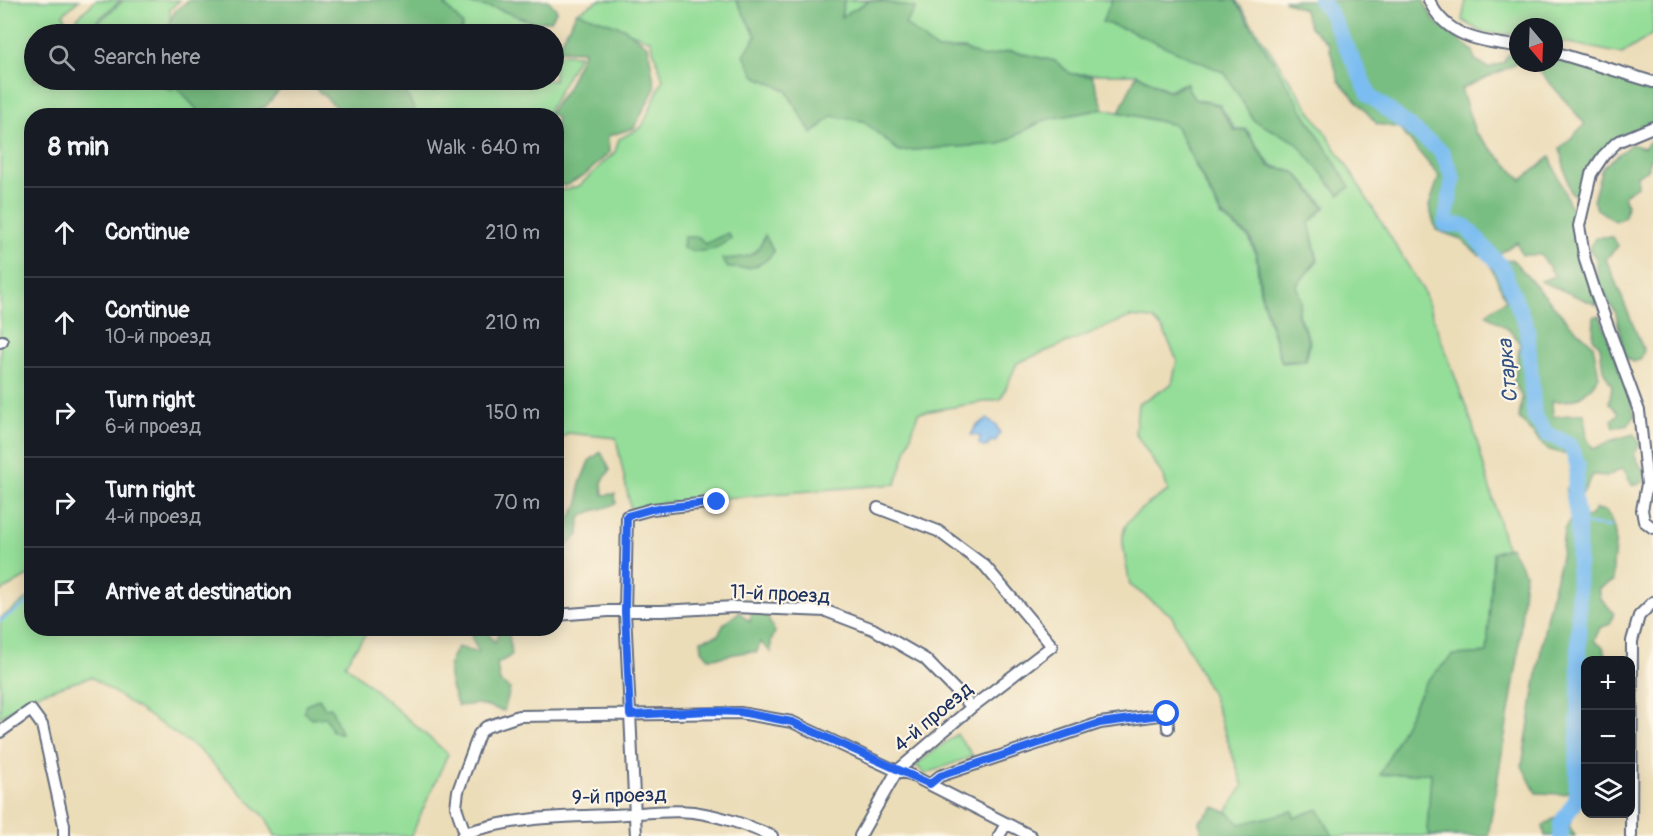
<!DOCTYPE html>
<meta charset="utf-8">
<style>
:root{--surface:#171b24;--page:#20242c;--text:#f1f3f6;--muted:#9ea1a6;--line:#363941}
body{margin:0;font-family:Pangolin,sans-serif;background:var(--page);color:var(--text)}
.controls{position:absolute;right:18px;bottom:18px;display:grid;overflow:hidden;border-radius:12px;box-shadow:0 3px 15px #0003}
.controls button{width:54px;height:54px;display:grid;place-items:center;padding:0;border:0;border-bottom:2px solid var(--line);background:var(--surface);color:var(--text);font:30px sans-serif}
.compass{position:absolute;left:1509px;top:18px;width:54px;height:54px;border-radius:50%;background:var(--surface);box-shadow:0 3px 15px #0003;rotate:161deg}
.stop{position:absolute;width:18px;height:18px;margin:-14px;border:4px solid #2563eb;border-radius:50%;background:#fff}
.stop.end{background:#2563eb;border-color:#fff;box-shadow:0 2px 6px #0008}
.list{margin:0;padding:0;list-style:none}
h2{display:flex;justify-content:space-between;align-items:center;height:78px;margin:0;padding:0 24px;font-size:26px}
h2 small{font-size:20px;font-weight:400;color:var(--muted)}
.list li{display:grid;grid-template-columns:39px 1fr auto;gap:18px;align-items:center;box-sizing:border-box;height:90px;padding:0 24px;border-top:2px solid var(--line)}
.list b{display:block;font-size:22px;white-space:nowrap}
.list p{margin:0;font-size:20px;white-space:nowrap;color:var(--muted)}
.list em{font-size:20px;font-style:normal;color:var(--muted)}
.icon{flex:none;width:33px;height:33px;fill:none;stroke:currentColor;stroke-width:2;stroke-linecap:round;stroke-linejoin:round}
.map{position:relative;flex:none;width:1653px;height:836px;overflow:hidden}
.search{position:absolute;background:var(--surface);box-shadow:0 3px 15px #0003;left:24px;top:24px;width:540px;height:66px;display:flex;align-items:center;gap:15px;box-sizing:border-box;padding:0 21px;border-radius:33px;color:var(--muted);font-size:22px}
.panel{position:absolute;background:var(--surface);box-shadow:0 3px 15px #0003;left:24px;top:108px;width:540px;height:528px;border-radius:24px}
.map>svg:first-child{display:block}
.green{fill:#95de99;stroke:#58867c;stroke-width:1.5}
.forest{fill:#78bd81;stroke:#4a7670;stroke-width:1.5}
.water{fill:#7cbdf1;stroke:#4c76a8;stroke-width:1.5}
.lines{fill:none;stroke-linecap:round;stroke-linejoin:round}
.stream{stroke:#7cbdf1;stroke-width:3}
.river{stroke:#7cbdf1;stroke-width:16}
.minor-casing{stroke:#646c7e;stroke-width:14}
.minor{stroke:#fff;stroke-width:10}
.route{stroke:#2563eb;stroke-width:8}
.labels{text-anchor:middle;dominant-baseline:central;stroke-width:4.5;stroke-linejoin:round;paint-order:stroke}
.street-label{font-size:20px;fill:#1b2f5e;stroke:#fcf5e5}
.water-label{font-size:21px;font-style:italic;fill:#335283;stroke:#fcf5e5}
</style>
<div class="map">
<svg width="1653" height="836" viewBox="0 0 1653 836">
<rect width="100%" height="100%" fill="#fcf5e5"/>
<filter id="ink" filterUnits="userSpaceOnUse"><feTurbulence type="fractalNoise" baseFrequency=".0167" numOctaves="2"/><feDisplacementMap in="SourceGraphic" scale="12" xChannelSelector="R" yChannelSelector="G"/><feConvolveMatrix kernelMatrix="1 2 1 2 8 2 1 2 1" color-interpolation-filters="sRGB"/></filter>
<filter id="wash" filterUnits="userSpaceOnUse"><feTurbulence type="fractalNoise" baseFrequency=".008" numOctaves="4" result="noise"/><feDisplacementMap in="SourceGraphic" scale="24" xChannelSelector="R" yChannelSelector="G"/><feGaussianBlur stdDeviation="1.35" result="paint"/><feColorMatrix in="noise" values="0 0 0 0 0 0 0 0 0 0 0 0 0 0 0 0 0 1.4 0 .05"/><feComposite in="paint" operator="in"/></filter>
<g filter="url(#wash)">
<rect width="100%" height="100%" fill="#ecddb9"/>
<!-- green -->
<path class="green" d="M 0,0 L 79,0 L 63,14 L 71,34 L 34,34 L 34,80 L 151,80 L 174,91 L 157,80 L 199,80 L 218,115 L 32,116 L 31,574 L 0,592 Z
M 96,0 L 121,0 L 92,25 L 83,26 L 76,19 Z
M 124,0 L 180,0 L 170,9 L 170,34 L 104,34 L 94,26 Z
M 449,0 L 498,9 L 535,23 L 542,34 L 460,34 L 463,25 L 445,5 Z
M 600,0 L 736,0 L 756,36 L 745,55 L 755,76 L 786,90 L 812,134 L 832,116 L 863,121 L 899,151 L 1000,144 L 1044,120 L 1104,109 L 1175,125 L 1221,216 L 1249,238 L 1256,256 L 1260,293 L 1282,363 L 1306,361 L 1310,341 L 1298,314 L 1301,302 L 1297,285 L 1318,260 L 1309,223 L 1326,207 L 1296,173 L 1270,165 L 1246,129 L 1236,130 L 1219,104 L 1194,99 L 1186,83 L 1168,90 L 1137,74 L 1071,74 L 1055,61 L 1010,51 L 983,58 L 964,49 L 937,50 L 904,24 L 915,8 L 873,0 L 1236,0 L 1342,158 L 1423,290 L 1472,423 L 1512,569 L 1488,836 L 1210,836 L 1243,786 L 1213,697 L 1171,615 L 1130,585 C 1119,524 1114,526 1168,491 L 1164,477 L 1135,433 L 1138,404 L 1172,384 L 1177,360 L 1164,331 L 1153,319 L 1130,317 L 1017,363 L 1001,399 L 918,413 L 896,484 L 664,503 L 631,510 L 616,438 L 568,433 L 557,442 L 557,192 L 579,186 L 615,152 L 619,139 L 642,127 L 663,79 L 650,40 L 577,12 Z
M 844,0 L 870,0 L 841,17 Z
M 1466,0 L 1653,0 L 1653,34 L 1622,54 L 1554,40 L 1554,27 L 1518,27 L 1518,35 L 1481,32 L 1462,20 Z
M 554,54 L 579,55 L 546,115 L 417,115 L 400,81 L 434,91 L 436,80 L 554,80 Z
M 31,596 L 32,628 L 369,629 L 345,664 L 448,754 L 411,836 L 275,836 L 266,818 L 198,749 L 91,677 L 28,697 L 0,718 L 0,619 Z
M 957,734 L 973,756 L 925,774 L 916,765 Z"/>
<!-- forest -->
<path class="forest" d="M 189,0 L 449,0 L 445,5 L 463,25 L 460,34 L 164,34 L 175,11 Z
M 451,0 L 548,0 L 557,10 L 551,20 L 535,23 L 498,9 Z
M 736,0 L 844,0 L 841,17 L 870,0 L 916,8 L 905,24 L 937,50 L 964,49 L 983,57 L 1010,51 L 1055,61 L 1071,74 L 1092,76 L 1104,109 L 1044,120 L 1000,144 L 899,151 L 863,121 L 832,116 L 812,134 L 786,90 L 755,76 L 744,55 L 756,36 Z
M 1112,0 L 1235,0 L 1350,187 L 1339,195 L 1296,142 L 1254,121 L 1225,73 L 1128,30 L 1102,22 Z
M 1283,0 L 1423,0 L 1435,22 L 1473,51 L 1475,60 L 1488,68 L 1503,63 L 1508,55 L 1515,55 L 1519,63 L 1461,89 L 1475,132 L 1522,180 L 1550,157 L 1577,222 L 1597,305 L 1540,281 L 1555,276 L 1541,255 L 1522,255 L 1517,242 L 1499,254 L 1479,255 L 1461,239 L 1436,230 L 1429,206 L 1439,176 L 1399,128 L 1377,124 L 1339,81 L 1328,43 L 1310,27 L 1303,9 Z
M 577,12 L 624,28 L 648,46 L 655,88 L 634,128 L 608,136 L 609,153 L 585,175 L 565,186 L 557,182 L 556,116 L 548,115 L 566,90 L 584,51 L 556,50 Z
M 1554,60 L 1578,63 L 1653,87 L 1653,123 L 1601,154 L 1588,168 L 1582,194 L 1577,198 L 1570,191 L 1560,149 L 1585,124 L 1533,63 L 1554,63 Z
M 1137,74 L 1168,92 L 1186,84 L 1194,99 L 1218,105 L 1235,131 L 1246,130 L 1269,166 L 1296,173 L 1324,207 L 1309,223 L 1317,260 L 1296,286 L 1301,301 L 1297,314 L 1309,341 L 1305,360 L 1282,362 L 1261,293 L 1257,255 L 1250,237 L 1222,215 L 1175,125 L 1119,112 Z
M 170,80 L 288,80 L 265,107 L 242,115 L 201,114 Z
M 295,80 L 436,80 L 434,91 L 400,81 L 417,115 L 346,116 L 310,83 Z
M 1653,138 L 1653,158 L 1649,159 L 1649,169 L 1637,175 L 1637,186 L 1624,195 L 1627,205 L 1625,217 L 1615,221 L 1597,209 L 1593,201 L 1602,168 L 1631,144 L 1644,148 Z
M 728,233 L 731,238 C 717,250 701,255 683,248 L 684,237 L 699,237 L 705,244 Z
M 765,235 L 774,252 C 760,269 749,269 728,268 L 722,259 C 746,257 756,260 765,235 Z
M 1596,237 L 1613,237 L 1618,246 L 1606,259 L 1644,351 L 1640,360 L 1633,362 L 1625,357 L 1616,313 L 1598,285 L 1596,258 L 1589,249 Z
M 1512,259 L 1569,323 L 1593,345 L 1599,376 C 1586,396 1576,403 1552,401 L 1553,417 L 1584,413 L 1587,439 L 1594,449 L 1610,441 L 1634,434 L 1640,444 L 1634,455 L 1643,470 L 1643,482 L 1632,485 L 1623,468 L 1608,476 L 1593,475 L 1580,498 L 1567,498 L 1566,489 L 1579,475 L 1568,455 L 1547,449 L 1519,418 L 1522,398 L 1514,382 L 1520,344 L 1513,333 L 1486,314 L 1506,300 L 1490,264 Z
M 1594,316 L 1600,316 C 1612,350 1626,382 1635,416 L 1627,426 L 1614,427 L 1612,420 L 1619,413 L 1609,403 L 1612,386 L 1603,370 L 1600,346 L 1593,338 Z
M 601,452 L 610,470 L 602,482 L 603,495 L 615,494 L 616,503 C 604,511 590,508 580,518 L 579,535 L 562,549 L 563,598 L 557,599 L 557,539 L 564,531 L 557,514 L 567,523 L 579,503 L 579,486 L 589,461 Z
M 1596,509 L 1606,511 C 1624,541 1610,551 1613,581 L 1598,589 L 1600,598 L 1614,613 L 1610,624 L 1600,628 L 1594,641 L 1603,647 L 1608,660 L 1586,660 L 1585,784 L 1564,794 L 1536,793 L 1522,766 L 1546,619 L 1561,557 L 1564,530 L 1569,521 L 1589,517 Z
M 1510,547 L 1525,573 L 1518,658 L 1488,836 L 1430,836 L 1427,830 L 1431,773 L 1380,775 L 1425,683 L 1453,655 L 1487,653 L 1493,553 Z
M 739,612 L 750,622 L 751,612 L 765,613 L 775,632 L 771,641 L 771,652 L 760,642 L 757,652 C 740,650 727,658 709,658 L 702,650 L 701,640 L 718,635 L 724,624 Z
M 478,629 L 485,629 L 495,643 L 500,629 L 508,629 L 512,655 L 497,664 L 500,682 L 510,689 L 504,711 L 478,704 L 458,706 C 449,684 443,667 458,647 L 479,653 L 471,636 Z
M 319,698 L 325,708 L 331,707 L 341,733 L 333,732 L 325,717 L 312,719 L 304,712 L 305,706 Z
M 1214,807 L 1229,813 L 1240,824 L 1293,811 L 1294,818 L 1318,809 L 1333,836 L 1202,836 L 1200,821 Z
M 1576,808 L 1569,826 L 1575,836 L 1545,836 L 1543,826 L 1563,812 Z"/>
<!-- water -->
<path class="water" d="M 987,419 L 996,425 L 1000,433 L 995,442 L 990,441 L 988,446 L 983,447 L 979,444 L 980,436 L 971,435 L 976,426 Z"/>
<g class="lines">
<!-- stream -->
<path class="stream" d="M 1578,523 L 1610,527
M 0,621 L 32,600"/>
<!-- river -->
<path class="river" d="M 1320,0 L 1331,15 L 1370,96 L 1442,152 L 1453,178 L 1445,224 L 1465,226 L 1502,267 L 1527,328 L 1534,416 L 1547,434 L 1570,444 L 1578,466 L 1574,495 L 1578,523 L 1579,696 L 1576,800 L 1561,823 L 1561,836"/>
</g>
</g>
<g filter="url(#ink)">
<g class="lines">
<defs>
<path id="minor" d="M 1429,0 C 1445,37 1482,42 1518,46
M 1554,52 L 1653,82
M 1653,127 L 1617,142 L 1603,156 L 1591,174 L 1579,226 L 1585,260 L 1595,291 L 1639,411 L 1647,484 L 1642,510 L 1644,521 L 1653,528
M 0,342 L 2,341
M 556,615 L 608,611 L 662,611 L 734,607 L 826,611 L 873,629 L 925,659 L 972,707
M 0,732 L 31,710 L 42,725 L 64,825 L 64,836
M 930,784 L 940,776 L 1100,723 L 1167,714 L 1168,728
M 465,833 C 516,817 558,817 611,815 C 638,814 666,809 693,812 C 722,816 746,825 772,836
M 462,836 L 465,833 L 456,807 L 458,791 L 479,734 L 486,727 L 519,716 L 740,713 L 792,722 L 897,771 L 909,774 L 1031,836
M 636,836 L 625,612 L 627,516 L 652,509 L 717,502
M 860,836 L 897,771 L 972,707 L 1052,646 L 985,566 L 938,531 L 878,508
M 999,836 L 1006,824
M 1631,836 L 1632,641 L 1639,616 L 1653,602"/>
</defs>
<!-- minor casing -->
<use href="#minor" class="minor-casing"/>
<!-- minor -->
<use href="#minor" class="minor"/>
</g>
</g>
<g class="lines" filter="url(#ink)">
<!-- route -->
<path class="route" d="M 717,502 L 652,509 L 627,516 L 625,612 L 630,715 L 709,711 L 740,712 L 792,722 L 930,784 L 940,776 L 1100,723 L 1167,714"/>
</g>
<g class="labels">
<!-- street labels -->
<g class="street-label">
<text transform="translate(780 594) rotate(3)">11-й проезд</text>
<text transform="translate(933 717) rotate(-40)">4-й проезд</text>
<text transform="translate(619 796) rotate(-2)">9-й проезд</text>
</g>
<!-- water labels -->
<g class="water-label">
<text transform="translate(1508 371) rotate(-95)">Старка</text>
</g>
</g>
</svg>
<div class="controls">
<button>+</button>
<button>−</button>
<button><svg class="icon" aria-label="layers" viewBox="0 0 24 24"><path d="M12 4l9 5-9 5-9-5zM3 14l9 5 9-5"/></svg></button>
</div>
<svg class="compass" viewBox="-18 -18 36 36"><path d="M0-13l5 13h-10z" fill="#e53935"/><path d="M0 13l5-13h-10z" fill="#9ea1a6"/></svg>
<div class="stop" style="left:1167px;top:714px"></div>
<div class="stop end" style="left:717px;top:502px"></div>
<div class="search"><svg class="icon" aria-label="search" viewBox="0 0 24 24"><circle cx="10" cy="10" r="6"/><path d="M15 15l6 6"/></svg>Search here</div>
<section class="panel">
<h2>8 min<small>Walk · 640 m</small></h2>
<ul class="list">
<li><svg class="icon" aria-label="ahead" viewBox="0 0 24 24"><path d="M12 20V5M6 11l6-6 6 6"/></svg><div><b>Continue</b></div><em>210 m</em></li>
<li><svg class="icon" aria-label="ahead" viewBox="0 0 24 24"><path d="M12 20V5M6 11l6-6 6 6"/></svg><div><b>Continue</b><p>10-й проезд</p></div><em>210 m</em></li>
<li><svg class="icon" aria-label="right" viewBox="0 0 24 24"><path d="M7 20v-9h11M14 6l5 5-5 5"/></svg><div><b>Turn right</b><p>6-й проезд</p></div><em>150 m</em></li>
<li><svg class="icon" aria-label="right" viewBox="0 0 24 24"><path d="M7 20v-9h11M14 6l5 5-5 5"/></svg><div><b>Turn right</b><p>4-й проезд</p></div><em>70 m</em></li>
<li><svg class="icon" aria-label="arrive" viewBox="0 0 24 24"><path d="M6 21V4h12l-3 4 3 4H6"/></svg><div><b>Arrive at destination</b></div></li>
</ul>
</section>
</div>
